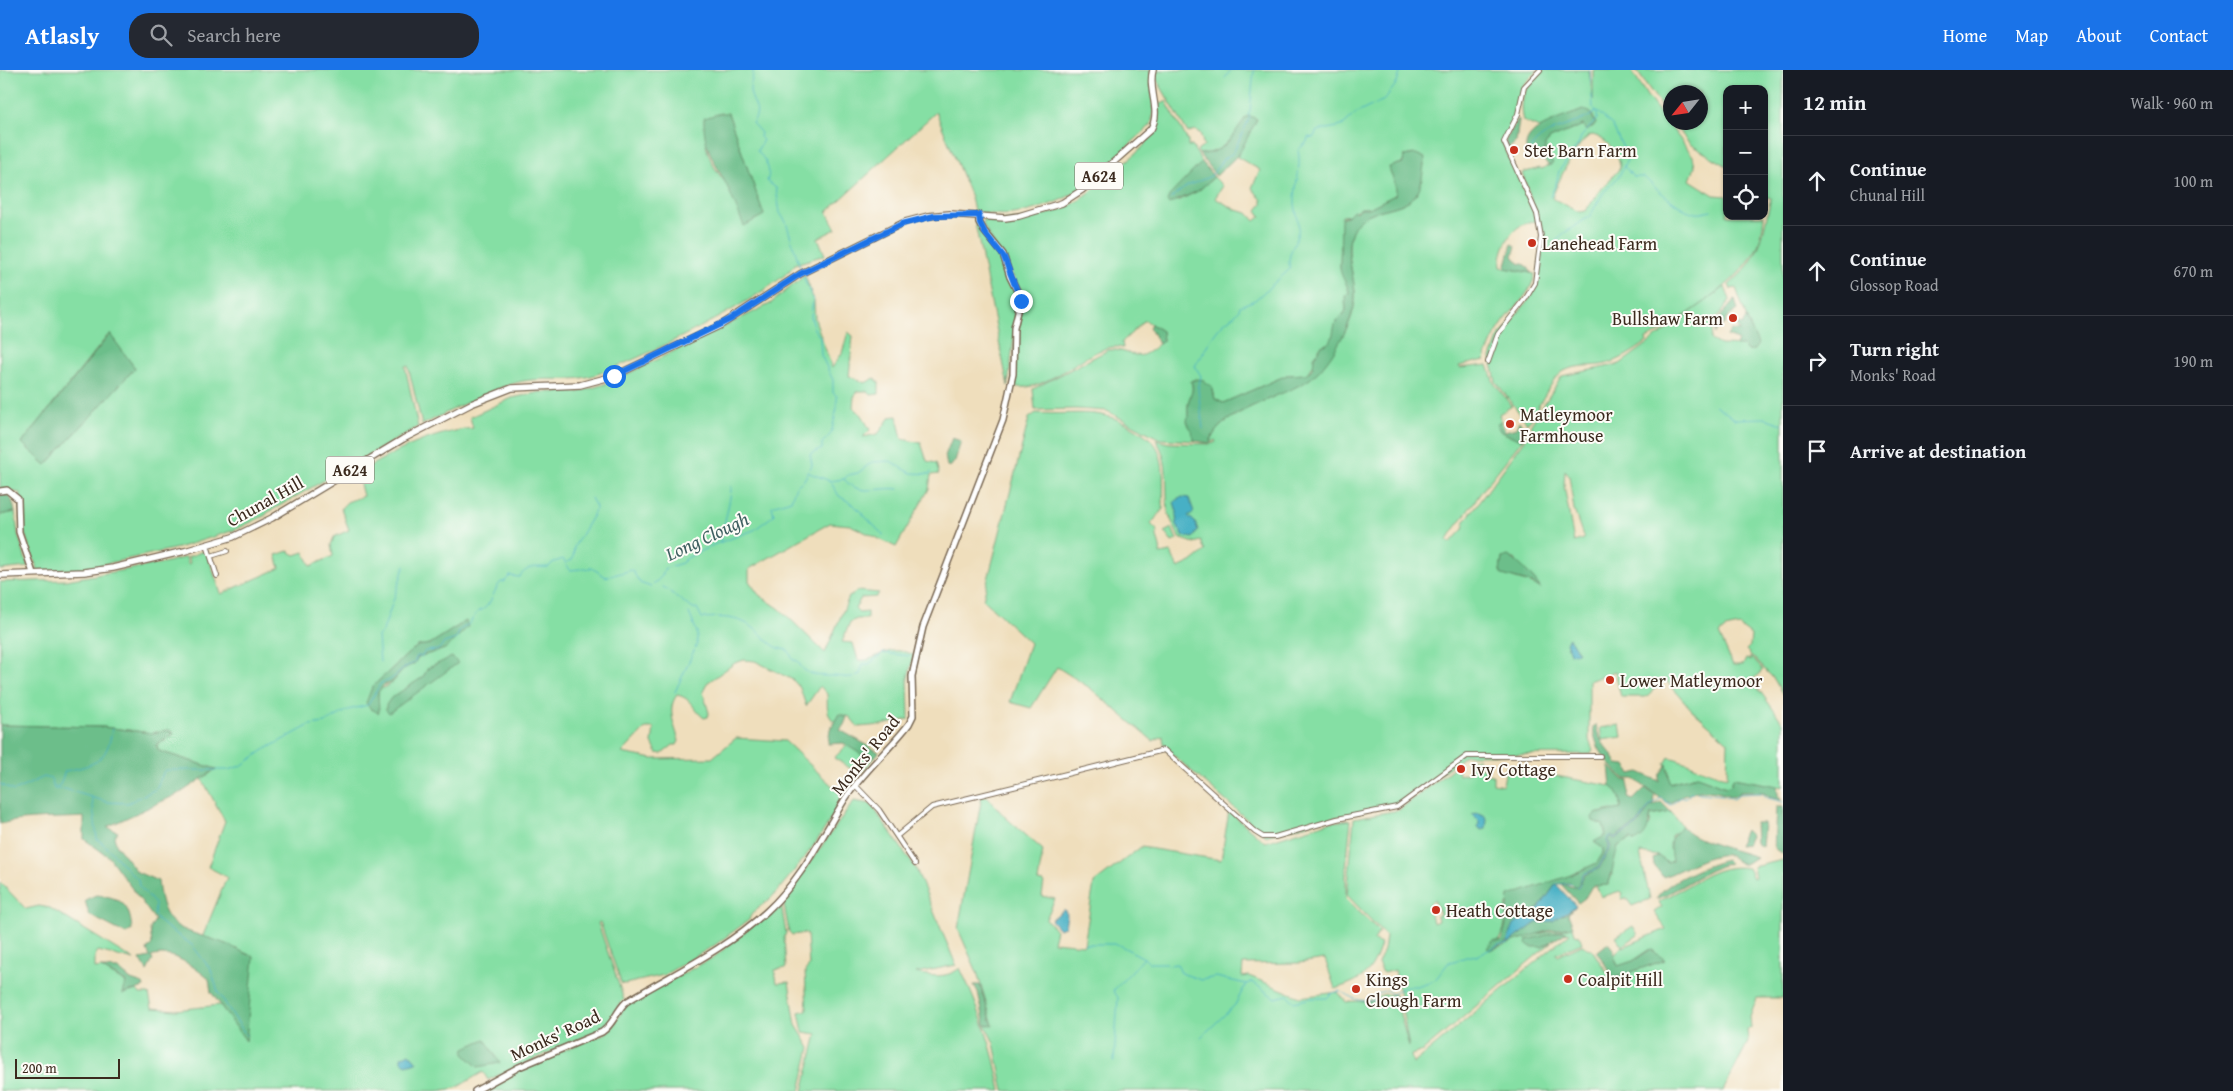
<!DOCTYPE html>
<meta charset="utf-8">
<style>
:root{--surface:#171b24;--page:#242831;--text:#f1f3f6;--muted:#9ea1a6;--line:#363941;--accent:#1a73e8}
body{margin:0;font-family:"Gentium Book Plus",serif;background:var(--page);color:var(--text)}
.controls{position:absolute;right:15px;top:15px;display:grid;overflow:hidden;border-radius:10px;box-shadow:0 1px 4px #0004}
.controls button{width:45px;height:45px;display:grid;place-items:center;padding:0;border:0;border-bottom:1px solid var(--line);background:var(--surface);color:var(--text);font:25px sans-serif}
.compass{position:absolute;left:1663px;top:15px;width:45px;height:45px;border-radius:50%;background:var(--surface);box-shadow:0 1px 4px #0004;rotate:240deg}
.scale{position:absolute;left:15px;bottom:12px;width:105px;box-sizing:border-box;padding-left:5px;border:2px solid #3b2a1e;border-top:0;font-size:14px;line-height:18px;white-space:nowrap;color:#3b2a1e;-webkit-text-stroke:4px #fdfcf7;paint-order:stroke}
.stop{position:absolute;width:15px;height:15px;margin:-11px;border:4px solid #1a73e8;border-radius:50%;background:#fff}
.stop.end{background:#1a73e8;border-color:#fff;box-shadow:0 1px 5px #0008}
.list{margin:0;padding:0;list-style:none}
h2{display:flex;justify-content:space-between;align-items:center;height:65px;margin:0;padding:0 20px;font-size:21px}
h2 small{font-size:16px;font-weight:400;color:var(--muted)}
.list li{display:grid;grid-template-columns:32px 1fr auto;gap:15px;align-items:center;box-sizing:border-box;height:90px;padding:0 20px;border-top:1px solid var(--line)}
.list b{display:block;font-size:19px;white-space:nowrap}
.list p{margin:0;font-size:16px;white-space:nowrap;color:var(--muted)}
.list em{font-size:16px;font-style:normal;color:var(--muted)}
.icon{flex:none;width:28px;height:28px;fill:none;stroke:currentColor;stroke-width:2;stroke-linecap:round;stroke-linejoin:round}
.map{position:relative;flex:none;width:1783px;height:1021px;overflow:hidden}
header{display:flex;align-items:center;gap:30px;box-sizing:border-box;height:70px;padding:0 25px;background:var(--accent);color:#fff}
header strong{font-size:24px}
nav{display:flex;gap:28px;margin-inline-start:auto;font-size:18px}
.search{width:350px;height:45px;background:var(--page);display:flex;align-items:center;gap:12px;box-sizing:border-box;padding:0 18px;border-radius:20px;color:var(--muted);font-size:19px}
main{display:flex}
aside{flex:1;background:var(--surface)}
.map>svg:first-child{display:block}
.green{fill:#85dfa4;stroke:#608461;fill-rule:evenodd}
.forest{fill:#6cbe8a;stroke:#547454}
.water{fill:#47b0c5;stroke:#416d72}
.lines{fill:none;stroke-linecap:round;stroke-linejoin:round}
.stream{stroke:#47b0c5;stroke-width:1}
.street-casing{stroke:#7a6955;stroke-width:6}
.secondary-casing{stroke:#7a6955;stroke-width:8}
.primary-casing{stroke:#7a6955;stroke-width:8}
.street{stroke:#fff;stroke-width:4}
.secondary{stroke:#fff;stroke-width:5}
.primary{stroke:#fff;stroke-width:5.5}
.route{stroke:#1a73e8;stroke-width:6}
.poi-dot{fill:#c8321e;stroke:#fdfcf7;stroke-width:2}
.labels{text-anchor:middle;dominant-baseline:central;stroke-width:4;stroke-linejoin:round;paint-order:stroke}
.shield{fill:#fdfcf7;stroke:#75695f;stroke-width:1}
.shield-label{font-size:16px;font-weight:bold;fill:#3b2a1e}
.poi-label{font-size:18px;fill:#3b2a1e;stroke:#fdfcf7;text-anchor:start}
.street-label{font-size:18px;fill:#3b2a1e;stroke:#fdfcf7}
.water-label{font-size:19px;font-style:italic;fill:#406061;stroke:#fdfcf7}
</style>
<header>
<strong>Atlasly</strong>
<div class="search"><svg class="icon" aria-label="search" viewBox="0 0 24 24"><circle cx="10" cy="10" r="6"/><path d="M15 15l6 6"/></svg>Search here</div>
<nav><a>Home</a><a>Map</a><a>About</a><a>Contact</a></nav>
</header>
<main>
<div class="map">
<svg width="1783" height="1021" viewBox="0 0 1783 1021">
<rect width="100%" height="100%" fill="#fdfcf7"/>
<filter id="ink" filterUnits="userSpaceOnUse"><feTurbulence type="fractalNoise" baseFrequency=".02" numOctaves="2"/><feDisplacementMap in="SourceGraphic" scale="10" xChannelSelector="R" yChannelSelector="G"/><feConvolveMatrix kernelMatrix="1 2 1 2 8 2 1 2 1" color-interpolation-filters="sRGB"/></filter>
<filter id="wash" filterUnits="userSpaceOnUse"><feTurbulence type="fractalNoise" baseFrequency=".0096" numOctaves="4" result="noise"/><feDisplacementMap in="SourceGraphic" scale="20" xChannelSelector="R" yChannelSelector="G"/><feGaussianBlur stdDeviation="1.12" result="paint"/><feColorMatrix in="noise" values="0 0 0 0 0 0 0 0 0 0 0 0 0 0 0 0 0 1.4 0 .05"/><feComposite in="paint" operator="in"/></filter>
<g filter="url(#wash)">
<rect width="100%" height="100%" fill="#efdebc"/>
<!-- green -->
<path class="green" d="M 0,0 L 1150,0 L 1154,41 L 1151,55 L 1100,102 L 1097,100 C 1092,123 1034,142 1013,144 C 1000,146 987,143 974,142 L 971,127 L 936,42 L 827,142 L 836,159 L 818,168 L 825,185 L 795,194 C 777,223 623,299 587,307 C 563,312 539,306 515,313 C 482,323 453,340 422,355 L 408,296 L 405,296 L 418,357 L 267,443 L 266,445 L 235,460 L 178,478 L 82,499 L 38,501 L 23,459 L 20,423 L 0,419 ZM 728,43 L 764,145 C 739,126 713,108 706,75 ZM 109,264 L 135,298 L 46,395 L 22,373 Z
M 1155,0 L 1538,0 L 1523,15 L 1513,51 L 1502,72 L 1538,151 C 1533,152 1527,153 1522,155 C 1509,161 1499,183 1501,197 L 1535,204 C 1531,224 1517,234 1505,250 C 1495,264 1490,274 1485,290 L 1459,296 L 1460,298 L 1488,295 L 1494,313 L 1512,336 L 1499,344 L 1501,351 L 1496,354 L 1501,362 L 1522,370 L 1482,421 L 1447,470 L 1450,473 L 1463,459 L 1465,451 L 1531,362 L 1537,364 L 1538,362 L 1530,356 L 1562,306 L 1620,294 L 1725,217 L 1730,230 L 1713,254 L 1711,270 L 1720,275 L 1752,276 L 1751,260 L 1736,218 L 1731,219 L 1729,215 C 1763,185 1761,169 1771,128 L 1767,127 L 1764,131 L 1764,19 L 1727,19 L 1727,96 L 1691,75 L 1674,55 L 1674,53 L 1700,52 L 1700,22 L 1670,22 L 1670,48 L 1636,0 L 1783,0 L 1783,625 L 1774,609 L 1746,580 L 1750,576 L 1751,565 L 1739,556 L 1725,559 L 1719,564 L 1733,595 L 1743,595 L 1746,589 L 1750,590 L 1750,586 L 1763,600 L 1752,610 L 1783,653 L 1783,717 L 1733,708 L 1731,715 L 1726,717 L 1697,706 L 1669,713 L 1669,700 L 1665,694 L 1669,687 C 1689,692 1706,703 1727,707 L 1728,672 L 1692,640 L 1665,609 L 1646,627 L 1621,627 L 1615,601 L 1589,611 L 1589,670 L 1593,680 L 1591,684 L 1466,685 L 1397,735 L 1326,749 L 1266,766 L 1164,677 L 1163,666 L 1153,671 L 1090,618 L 1057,597 L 1031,638 L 1010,632 L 1030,573 L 983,529 L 1029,348 L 1036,343 C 1080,346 1100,335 1141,362 C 1150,368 1157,374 1160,385 C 1165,401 1163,422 1163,439 L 1151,454 L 1157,460 C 1155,469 1162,475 1160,484 L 1171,482 L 1178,498 L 1191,492 L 1205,481 L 1201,471 L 1194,473 L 1179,468 C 1176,459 1169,449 1168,439 C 1165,416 1170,390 1156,370 L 1169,373 L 1211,374 L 1216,372 L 1215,370 L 1210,373 C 1216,345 1272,330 1293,317 C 1322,300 1358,257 1355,222 C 1353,201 1344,178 1353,158 C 1365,133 1409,145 1419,118 L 1425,88 L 1414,84 L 1404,86 L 1403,93 L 1395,95 L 1391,103 L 1397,121 L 1395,125 L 1369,138 L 1361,138 L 1349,145 L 1342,146 L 1340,198 L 1348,218 L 1349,223 L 1345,231 L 1346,240 C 1344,245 1341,246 1338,250 C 1330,259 1341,271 1321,276 L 1314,288 L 1315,294 L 1306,304 L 1287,305 L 1223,333 L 1215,329 L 1213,319 L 1195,309 L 1191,311 C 1195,324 1189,324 1188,335 C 1187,347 1191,360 1195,371 L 1160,369 L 1107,341 L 1076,339 L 1035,340 L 1033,319 L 1108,280 C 1122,278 1134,288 1143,285 C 1150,282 1157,275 1163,271 L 1162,261 L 1145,250 L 1122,272 L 1123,278 C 1093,268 1048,327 1013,316 L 1015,277 L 1024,225 L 983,155 L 984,149 C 1017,152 1053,148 1081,129 C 1092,121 1102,111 1113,102 C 1141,79 1156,73 1156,35 L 1166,31 L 1188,71 L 1188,76 L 1192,76 L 1202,92 L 1168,129 L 1178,131 L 1198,121 L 1214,107 L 1223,116 L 1215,128 L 1236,140 L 1248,143 L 1255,151 L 1261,146 L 1257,140 L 1262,134 L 1262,130 L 1252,118 L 1260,100 L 1237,87 L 1257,49 L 1248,46 C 1232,64 1226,84 1199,84 L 1197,81 L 1204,76 L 1200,63 L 1194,60 L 1188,63 L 1154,5 ZM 1565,400 L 1569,405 L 1574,440 L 1584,469 L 1574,472 L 1564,415 ZM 1502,488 L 1515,489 C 1521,501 1534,506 1540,518 C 1528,510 1509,510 1500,501 Z
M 1542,0 L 1589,0 L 1593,30 L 1593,0 L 1631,0 L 1647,26 L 1693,86 L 1695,97 L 1690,110 L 1714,125 L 1727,126 L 1727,146 L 1764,146 C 1763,157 1761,170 1756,180 C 1737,215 1686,245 1653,266 L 1646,269 L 1647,272 C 1634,281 1621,290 1606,294 C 1593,297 1577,294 1564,301 C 1552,308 1538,338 1530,351 L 1527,353 L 1496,312 L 1491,288 L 1498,268 L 1530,228 L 1537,213 L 1543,162 L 1522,103 L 1540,98 L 1542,99 L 1553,93 L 1545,81 L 1545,75 L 1550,69 L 1583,55 L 1585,60 L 1596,54 L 1592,44 L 1583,40 L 1539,58 L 1523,51 C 1517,28 1526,16 1542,0 ZM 1592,65 C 1605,67 1621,85 1620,98 L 1598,123 L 1586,141 L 1579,142 L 1552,128 C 1557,114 1577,69 1592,65 Z
M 974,148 L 1000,184 L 1007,209 L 1019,225 L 1008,316 Z
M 805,205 L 814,231 L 815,249 L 832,298 L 842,283 L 848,262 L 853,266 L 849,306 L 865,313 L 875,308 L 879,313 L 879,324 L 871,325 L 867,321 L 858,321 L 854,327 L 853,337 L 862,345 L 870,360 L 863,367 L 878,364 L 890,347 L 897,346 L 902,369 L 921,373 L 927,391 L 936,393 L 939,404 L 931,405 L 929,419 L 896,477 L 850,455 L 830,453 L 749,499 L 749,511 L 759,525 L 780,539 L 825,583 L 849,527 L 857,521 L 879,523 L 876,527 L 861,528 L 855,539 L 859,543 L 867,542 L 867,549 L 857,549 L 850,552 L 842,572 L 853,573 L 858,590 C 877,593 884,572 914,585 L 908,608 L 909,649 L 882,655 L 858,657 L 850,647 L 839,644 L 835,652 C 825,645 828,634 827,624 L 820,616 L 806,636 L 800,618 L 793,610 L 755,591 L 744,590 L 735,593 L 707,613 L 703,622 L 709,643 L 708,647 L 704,648 C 694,641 691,627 677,625 C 666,639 675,656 679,671 L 677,675 L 673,675 L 662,684 L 657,683 L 652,673 L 654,658 L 646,658 L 622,683 L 653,689 L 712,688 L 736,668 L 785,671 L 842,725 C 830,759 797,798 773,826 C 766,834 751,840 749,850 L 715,875 L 664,905 L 625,914 L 621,913 L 600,852 L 598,853 L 624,930 C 615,938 612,949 604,958 L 488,1010 L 483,1002 L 456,1018 L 438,1021 L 0,1021 L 0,812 L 26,839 L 39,836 L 50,838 L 134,890 L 98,881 L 95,886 L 95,899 L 101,898 L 126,913 L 123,924 L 137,920 L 140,924 L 149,924 L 152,938 L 176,940 L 220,935 L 246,970 L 218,871 L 202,868 L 227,807 L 208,797 L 225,751 L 202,709 L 216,699 L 159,681 L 156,676 L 173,665 L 173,662 L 168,660 L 152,663 L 103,657 L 0,655 L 0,512 L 66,510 L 159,494 L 186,487 L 188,494 L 190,493 L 188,487 L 206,480 L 221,524 L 280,498 L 276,485 L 288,481 L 295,485 L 304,482 L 311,496 L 333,486 L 331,475 L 334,467 L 349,460 L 341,438 L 347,432 L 363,426 L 357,403 C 394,382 430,363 473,358 L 470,347 L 512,328 L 540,322 L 579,322 L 611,312 L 770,234 ZM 466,551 L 445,579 L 418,587 C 415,593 413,593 407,597 C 401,600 398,607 393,612 C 379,623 378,613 377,636 L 372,617 L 411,581 L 418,576 L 430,574 ZM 457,593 L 410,617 L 423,607 L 428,598 Z
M 15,442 L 18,464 L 28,497 L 0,500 L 0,445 Z
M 1172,458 L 1177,470 L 1172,472 L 1164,462 Z
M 1620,655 L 1622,667 L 1602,670 L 1600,658 Z
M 847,675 L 872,691 L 862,702 L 856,698 L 853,700 L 834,688 Z
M 1468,689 L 1478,689 L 1477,696 L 1485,699 L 1485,704 L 1493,705 L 1493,713 L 1503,715 L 1506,697 L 1611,716 C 1619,723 1624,731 1619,741 L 1611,740 L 1595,744 L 1593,751 L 1603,754 L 1606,766 L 1594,772 L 1603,778 L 1603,783 L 1597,793 L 1507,834 C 1506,853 1505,867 1490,880 L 1525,867 L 1573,857 L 1575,864 L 1579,865 L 1582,873 L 1556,884 L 1558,886 L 1582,875 L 1592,880 L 1611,908 L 1615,908 L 1664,890 L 1651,879 L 1633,891 L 1618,896 L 1614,886 L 1622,876 L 1616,867 L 1633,856 L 1638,865 L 1622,876 L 1623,877 L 1666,859 L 1654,842 L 1662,837 L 1658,831 C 1689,819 1713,792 1748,798 L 1753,808 L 1755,807 L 1753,797 L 1783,790 L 1783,928 L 1757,928 L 1750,947 L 1751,958 L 1747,960 L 1748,972 L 1723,1021 L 1004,1021 L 994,973 L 985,955 L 993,955 L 977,902 L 958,859 L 982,726 L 988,727 L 1004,746 L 1043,780 L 1038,811 L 1044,812 L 1042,826 L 1055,829 L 1046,849 L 1056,860 L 1053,872 L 1084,875 L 1094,813 L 1141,777 L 1221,790 L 1229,741 L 1265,772 L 1330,752 L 1351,750 L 1346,798 L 1346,829 L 1379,861 L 1374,871 L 1381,874 C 1372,904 1364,909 1335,919 L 1325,889 L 1299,893 L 1243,894 L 1242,907 L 1249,906 L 1300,927 L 1338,922 L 1346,932 C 1356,930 1364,932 1374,931 C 1381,922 1387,925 1395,925 L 1409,977 L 1395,900 L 1383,903 L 1378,893 L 1384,880 L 1386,866 L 1347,825 L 1354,748 L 1399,740 L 1457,695 L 1459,705 L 1469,703 ZM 1434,829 L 1440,844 L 1437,846 L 1438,851 L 1433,853 L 1429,835 ZM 1562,861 L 1570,863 L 1413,994 L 1411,985 L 1423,981 L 1552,872 L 1542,877 L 1527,870 Z
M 854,731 L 871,734 L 916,799 L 956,895 L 916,903 C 931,906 946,909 960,898 C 979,937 993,978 1001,1021 L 803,1021 L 817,964 L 803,962 L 799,942 L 807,940 L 805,901 L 809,896 L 807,863 L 792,865 L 789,862 L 783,830 Z
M 1671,742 L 1682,756 L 1671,766 L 1672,791 L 1668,793 L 1658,786 L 1640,783 L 1650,829 L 1632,836 L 1626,828 L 1621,829 L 1623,823 L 1620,821 L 1601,827 L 1596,815 L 1608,815 L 1612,805 L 1611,796 L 1618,776 L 1631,769 L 1634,772 L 1650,755 L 1651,743 L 1655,745 Z
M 781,833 L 786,863 L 784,867 L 786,898 L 775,900 L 777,913 L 789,912 L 796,955 L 810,978 L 800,1021 L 479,1021 L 520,998 L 606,963 L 612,958 L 626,934 L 714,887 Z"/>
<!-- forest -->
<path class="forest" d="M 1583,40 L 1590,42 L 1596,54 L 1587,61 L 1583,55 L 1550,69 L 1545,75 L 1545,81 L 1553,93 L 1549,96 L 1540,86 L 1531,88 L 1528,85 L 1531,83 L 1526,79 C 1523,57 1567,47 1583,40 Z
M 721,43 L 728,43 L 764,145 L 744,156 C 738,143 733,129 727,116 C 714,90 703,78 704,48 Z
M 1250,46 L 1257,49 L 1239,84 L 1216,106 L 1199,84 C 1226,84 1232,65 1246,47 Z
M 1518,49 L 1519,50 L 1516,72 L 1508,79 L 1505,71 Z
M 1416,84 L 1425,88 C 1423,98 1423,112 1418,121 C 1405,144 1367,134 1354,157 C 1342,177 1354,203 1355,224 C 1356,250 1330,294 1310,309 C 1287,326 1217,341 1210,373 L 1195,371 L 1187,351 C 1189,345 1187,341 1188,335 C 1189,325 1195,322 1191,311 L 1197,309 L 1205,310 L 1205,313 L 1212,316 L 1215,329 L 1223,333 L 1287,305 L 1306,304 L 1313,298 L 1314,288 L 1321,276 C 1338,272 1330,259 1338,249 C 1341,245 1344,245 1346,240 L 1345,226 L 1349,223 C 1348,214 1341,208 1340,198 L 1341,148 L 1349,145 L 1353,140 L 1357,142 L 1361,138 L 1369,138 L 1395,125 C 1399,115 1390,106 1389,97 L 1403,93 L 1404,86 Z
M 1202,92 L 1214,107 L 1198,121 L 1169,134 L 1167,131 L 1169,126 Z
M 1512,174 L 1516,176 L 1513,186 L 1519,193 L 1526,195 L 1532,203 L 1505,198 Z
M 1735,230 L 1738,240 L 1725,249 L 1726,253 L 1717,258 L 1715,264 C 1714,250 1727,240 1735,230 Z
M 1746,248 L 1758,274 L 1754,280 L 1747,281 L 1743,276 L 1736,276 L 1738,270 L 1727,266 L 1731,260 L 1740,261 L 1736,253 L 1742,255 Z
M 1151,254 L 1162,261 L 1163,271 L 1159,274 L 1149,257 Z
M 110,264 L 135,298 L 46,395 L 22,373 Z
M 1501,351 L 1505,361 L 1516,358 L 1519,351 L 1528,361 L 1522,370 L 1501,362 L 1496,354 Z
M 952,368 L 961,371 L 955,391 L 950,397 L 947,396 L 945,386 Z
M 0,423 C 12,424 13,432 15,442 L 0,445 Z
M 1508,486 C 1517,490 1536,510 1541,519 L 1532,513 L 1502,505 L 1500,501 L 1502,488 Z
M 466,551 L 468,557 L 445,579 L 418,587 L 414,594 L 405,598 L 391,613 L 384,615 L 378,622 L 379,643 L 371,639 L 366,633 L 372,617 L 411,581 L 418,576 L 430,574 Z
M 452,587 L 458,593 L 389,643 L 386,640 L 386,635 L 391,628 L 423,607 L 428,598 Z
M 839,644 L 847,647 L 844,655 L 840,660 L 879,682 L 872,691 L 843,673 L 828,674 L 830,659 Z
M 0,655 L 103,657 L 152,663 L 168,660 L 173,662 L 173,665 L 156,675 L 159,681 L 216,699 L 182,722 L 107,757 L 118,762 L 114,767 L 117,776 L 137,802 L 158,811 C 163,860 179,858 218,871 C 230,875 242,882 254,887 L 246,971 L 211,922 L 209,909 C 194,897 172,879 151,887 L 153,890 L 147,901 L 140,889 L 150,887 L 147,880 L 152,874 L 150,859 L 155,850 L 109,787 L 84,769 L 84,747 C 56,749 26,747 0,754 Z
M 1596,655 C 1600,677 1610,677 1617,694 L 1626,695 L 1631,704 L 1639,702 L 1659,711 L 1659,706 L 1667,694 L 1670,713 L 1697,706 L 1726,717 L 1731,715 L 1733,708 L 1777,716 L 1778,725 L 1781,730 L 1769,727 L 1763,722 L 1740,722 L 1733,727 C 1710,718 1689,718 1671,733 L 1666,732 L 1634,709 L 1625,709 C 1608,694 1595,679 1593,657 Z
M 1609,696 L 1624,710 L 1629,711 L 1628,728 L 1633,730 L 1645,718 L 1655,725 L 1654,734 L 1649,737 L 1637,754 L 1615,767 L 1610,766 L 1607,771 L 1609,776 L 1598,798 L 1583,804 L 1577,817 L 1570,813 L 1556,814 L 1539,838 L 1525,846 L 1507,872 L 1490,880 L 1487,878 L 1493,871 L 1501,871 L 1506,854 L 1509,826 L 1571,805 L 1597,793 L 1603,783 L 1603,778 L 1594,772 L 1606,765 L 1603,755 L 1593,751 L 1592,747 L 1595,744 L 1621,739 C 1621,729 1620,723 1611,716 Z
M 1661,732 L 1671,742 L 1655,745 L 1651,744 C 1648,756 1648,767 1634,772 L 1631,769 L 1618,776 C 1615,789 1612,803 1608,815 L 1592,816 L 1585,828 L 1578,833 L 1561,814 L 1578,818 L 1584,805 L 1599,799 L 1611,776 L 1608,771 L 1610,767 L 1615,769 L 1638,755 L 1650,737 Z
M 1776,737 L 1783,737 L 1783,785 L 1774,778 Z
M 1755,753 L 1764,753 L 1762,777 L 1756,773 Z
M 1682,756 C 1692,771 1737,780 1756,787 L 1744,795 C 1738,793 1735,789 1730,786 C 1715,779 1679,802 1663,807 L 1654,795 L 1653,789 L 1658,786 L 1668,793 L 1672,791 C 1669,774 1668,768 1682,756 Z
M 1745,760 L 1751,766 L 1747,774 L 1738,775 Z
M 1726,790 L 1729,793 C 1702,801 1682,819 1656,829 C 1664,812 1708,794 1726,790 Z
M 96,825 C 122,827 130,835 132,860 L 126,864 L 89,845 L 85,830 Z
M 1576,836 L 1568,844 L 1573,857 L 1551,860 L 1509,873 L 1536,853 L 1566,844 Z
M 1562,861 L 1567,862 L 1542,877 L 1531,877 L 1526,873 L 1527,870 Z
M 1608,873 L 1614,880 L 1614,886 L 1618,896 L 1633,891 L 1651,879 L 1665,890 L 1614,908 L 1597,882 Z
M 101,898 L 118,899 L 131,910 L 143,914 L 144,917 L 123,924 L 126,912 Z
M 974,915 L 980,915 L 993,956 L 985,955 L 978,922 Z
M 485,969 L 500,993 L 478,997 L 464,984 L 465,978 Z"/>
<!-- water -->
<path class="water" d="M 1182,427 L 1189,428 L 1194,442 L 1188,446 L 1195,452 L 1198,460 L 1193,468 L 1183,466 L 1176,453 L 1177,442 L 1174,432 Z
M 1569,568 L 1578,582 L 1574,584 L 1570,583 L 1566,572 Z
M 1478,743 L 1484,745 L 1487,750 L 1486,758 L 1483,760 L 1478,758 L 1479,751 L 1472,744 Z
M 1556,814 L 1576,836 L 1553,851 L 1536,853 L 1509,873 L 1507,872 L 1514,854 L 1539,838 Z
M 1064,839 L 1067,844 L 1065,857 L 1059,859 L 1051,850 Z
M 409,983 L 417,992 L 406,995 L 401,991 L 401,987 Z"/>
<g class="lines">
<!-- stream -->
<path class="stream" d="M 753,0 C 754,7 750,13 750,20 C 751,33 763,40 752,53 L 761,63 L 760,67 L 763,70 L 757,81 C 765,89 772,99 767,111 L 776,118 L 780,143 L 786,152 L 801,200
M 1225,8 L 1231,0
M 1531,78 C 1546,56 1576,57 1596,42
M 1624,96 L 1633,107 L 1644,107 C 1654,117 1682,142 1696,143 C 1701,144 1706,142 1711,141
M 1550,127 L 1556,114 L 1559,101 L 1578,75 L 1581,67 L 1597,49 L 1597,43
M 1170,129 L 1187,116 L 1211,106 L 1223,89 L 1233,83 L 1250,47 L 1248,45 L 1250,41 L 1254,0
M 1555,172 L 1563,164 L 1590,146 L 1603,123 L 1619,106 L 1628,88 L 1612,55 L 1593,38 L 1590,0
M 1715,335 L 1735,349 L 1764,348 L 1783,354
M 1203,359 L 1198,319 L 1201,306 L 1195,296 C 1203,283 1213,263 1224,253 C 1231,247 1238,245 1240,236 L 1255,230 L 1290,199 C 1286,186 1295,175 1298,162 C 1300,153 1296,143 1295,134 C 1294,116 1302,98 1298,80 L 1307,72 L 1308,67 L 1313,68 L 1317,61 L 1342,56 L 1355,44 L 1384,30 L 1397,13 L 1400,3 L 1404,0
M 807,402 L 830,411 L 844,409 L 848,405 L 858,403 L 872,392 L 890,391 L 911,403 L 930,404 L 931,402
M 844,409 C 859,428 880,416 899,419
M 830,411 L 839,426 L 854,435 L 883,465
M 720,473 C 722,463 733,421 731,416
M 568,492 L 573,489 L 574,477 L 594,443 L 596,437 L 591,428
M 663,517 L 668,520
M 670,522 L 693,539 L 697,538 L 702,548 C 719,547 737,546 752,557 C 765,565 770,579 788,580 L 793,590 L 798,591 C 804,606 819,606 832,606 C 843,606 849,610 860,604 L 863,594 L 869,594 L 883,583 L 910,586
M 380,592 L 378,566 L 383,561 L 405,495
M 675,622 L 697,574 L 697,562 L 689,543
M 0,714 L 14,721 L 44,707 L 51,709 L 54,719 L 65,719 L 107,732 L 128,733 L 156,719 L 164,701 L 167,700 L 228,700 L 241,696 L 264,680 L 310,655 L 325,653 L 348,640 L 368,635 L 381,613 C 396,611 400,597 414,593 L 417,586 L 422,586 L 425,581 L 438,580 L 444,573 L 456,569 L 460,560 L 470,553 L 477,542 C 493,537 491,523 501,512 L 504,512 L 510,506 L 519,507 C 530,494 536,498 549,497 L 552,493 L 563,489 L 570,500 L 592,498 L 606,507 L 632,500 L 640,513 L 651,517 L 662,506 L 665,498 L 682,493 L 687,488 L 713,475 L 754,460 L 774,445 L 772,436 L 791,430 L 796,416 L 804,410 L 812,395 L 810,384 L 822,379 L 822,373 L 831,364 L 837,338 L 837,326 L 833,323 L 833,310 L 821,285 L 820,267 L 814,259 L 811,246 L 813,230 L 803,206
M 54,715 L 56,717 L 60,715 L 65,701 C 94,695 108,692 112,659
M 92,728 L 97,769 C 114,781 122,797 138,809 L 139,816 L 155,834 L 154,845 L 158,851 L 192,875 L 211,900 L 218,922 L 246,965
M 1556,814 L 1571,814 L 1578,818 L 1583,804 L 1598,799 L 1610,776 L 1607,771 L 1610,766 L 1615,768 L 1637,755 L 1649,737 L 1661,728 L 1671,735 L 1679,728 L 1687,727 L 1690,722 L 1722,725 L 1733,729 L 1739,724 L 1762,723 L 1768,728 L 1783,732
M 1084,874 L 1117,874 L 1144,888
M 1201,967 L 1235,935 L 1246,914
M 1114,992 L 1118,927 L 1113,921 L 1144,888 L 1149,893 L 1166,893 L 1168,895 L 1177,894 L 1181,903 L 1201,910 L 1216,907 L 1246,914 L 1252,912 L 1275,928 L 1288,925 L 1294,932 L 1311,928 L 1327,928 L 1332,923 L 1340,921 C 1354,929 1358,932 1375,930 L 1378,923 L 1387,920 L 1392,924 L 1406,916 L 1417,916 L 1435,910 L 1449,892 C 1458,891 1469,884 1477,886 L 1498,875 L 1508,873"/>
</g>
</g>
<g filter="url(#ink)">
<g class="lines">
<defs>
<path id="street" d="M 1488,292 L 1498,264 L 1526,228 L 1535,213 L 1541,167 L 1537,144 L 1504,72 L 1518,44 L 1524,17 L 1540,0
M 207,475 L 217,506
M 211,486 L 227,481
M 856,716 L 879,740 L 915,794
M 897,766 L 932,737 L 1164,680 L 1255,762 L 1263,767 L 1275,767 L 1337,749 L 1397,737 L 1467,686 L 1600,686"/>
<path id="secondary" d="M 0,421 L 7,420 L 18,429 L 19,462 L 33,503
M 475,1021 L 519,997 L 602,962 C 614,954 616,941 626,932 C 674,903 725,880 767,841 C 801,810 821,768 845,729 C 863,702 889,680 909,654 L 913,646 L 912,606 L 923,557 L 1003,350 L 1013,304 L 1014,258 L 1021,229 L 1010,207 L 1003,184 L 984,161 L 979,152 L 979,145"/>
<path id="primary" d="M 0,505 L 84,502 L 113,498 L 185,481 L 233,467 L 272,448 L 403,369 L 471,334 L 512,318 L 580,315 L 614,306 L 721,255 L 800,204 L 905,152 L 928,146 L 950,144 L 1005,148 L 1019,146 L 1062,133 L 1082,120 L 1151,59 C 1162,40 1147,20 1153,0"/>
</defs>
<!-- street casing -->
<use href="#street" class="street-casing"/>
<!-- secondary casing -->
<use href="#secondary" class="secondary-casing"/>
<!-- primary casing -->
<use href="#primary" class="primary-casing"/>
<!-- street -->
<use href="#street" class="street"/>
<!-- secondary -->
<use href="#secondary" class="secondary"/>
<!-- primary -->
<use href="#primary" class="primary"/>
</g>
</g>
<g class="lines" filter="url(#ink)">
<!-- route -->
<path class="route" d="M 614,306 L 731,249 L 800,204 L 902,154 L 934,146 L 979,145 L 980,153 L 985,163 L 1004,187 L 1021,231"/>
</g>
<!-- markers -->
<g class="poi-dot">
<circle cx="1514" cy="80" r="5"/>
<circle cx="1532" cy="173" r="5"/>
<circle cx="1733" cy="248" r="5"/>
<circle cx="1510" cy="354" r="5"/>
<circle cx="1610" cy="610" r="5"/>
<circle cx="1461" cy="699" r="5"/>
<circle cx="1436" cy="840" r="5"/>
<circle cx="1568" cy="909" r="5"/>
<circle cx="1356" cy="919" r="5"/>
</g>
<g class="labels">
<!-- shield labels -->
<g class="shield">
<rect x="1075" y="92.5" width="48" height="27" rx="4"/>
<rect x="326" y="386.5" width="48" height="27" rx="4"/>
</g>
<g class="shield-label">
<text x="1099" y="106">A624</text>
<text x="350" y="400">A624</text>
</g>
<!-- poi labels -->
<g class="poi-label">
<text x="1524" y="80">Stet Barn Farm</text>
<text x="1542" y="173">Lanehead Farm</text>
<text x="1723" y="248" text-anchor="end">Bullshaw Farm</text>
<text x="1520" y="344">Matleymoor<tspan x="1520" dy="21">Farmhouse</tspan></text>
<text x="1620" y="610">Lower Matleymoor</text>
<text x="1471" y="699">Ivy Cottage</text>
<text x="1446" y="840">Heath Cottage</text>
<text x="1366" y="909">Kings<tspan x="1366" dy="21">Clough Farm</tspan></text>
<text x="1578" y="909">Coalpit Hill</text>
</g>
<!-- street labels -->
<g class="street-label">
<text transform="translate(265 431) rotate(-29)">Chunal Hill</text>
<text transform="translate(865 685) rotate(-51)">Monks' Road</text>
<text transform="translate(555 965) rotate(-25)">Monks' Road</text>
</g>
<!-- water labels -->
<g class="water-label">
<text transform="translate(707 466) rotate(-25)">Long Clough</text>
</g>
</g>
</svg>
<div class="controls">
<button>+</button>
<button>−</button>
<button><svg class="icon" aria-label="locate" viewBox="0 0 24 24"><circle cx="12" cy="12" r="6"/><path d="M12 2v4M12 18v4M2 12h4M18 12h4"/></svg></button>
</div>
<svg class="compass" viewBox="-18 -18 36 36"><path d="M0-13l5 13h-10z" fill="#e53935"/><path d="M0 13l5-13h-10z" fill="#9ea1a6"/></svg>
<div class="scale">200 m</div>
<div class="stop" style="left:614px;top:306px"></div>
<div class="stop end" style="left:1021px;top:231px"></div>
</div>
<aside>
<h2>12 min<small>Walk · 960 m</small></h2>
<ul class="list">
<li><svg class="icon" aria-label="ahead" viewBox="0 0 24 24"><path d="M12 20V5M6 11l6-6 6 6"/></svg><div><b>Continue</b><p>Chunal Hill</p></div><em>100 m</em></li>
<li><svg class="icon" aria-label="ahead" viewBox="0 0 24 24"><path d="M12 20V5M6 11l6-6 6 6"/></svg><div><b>Continue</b><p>Glossop Road</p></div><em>670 m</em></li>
<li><svg class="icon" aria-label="right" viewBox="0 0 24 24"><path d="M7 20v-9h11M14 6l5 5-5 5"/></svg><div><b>Turn right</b><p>Monks' Road</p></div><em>190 m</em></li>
<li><svg class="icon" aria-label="arrive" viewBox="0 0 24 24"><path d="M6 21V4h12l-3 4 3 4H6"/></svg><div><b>Arrive at destination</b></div></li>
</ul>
</aside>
</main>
